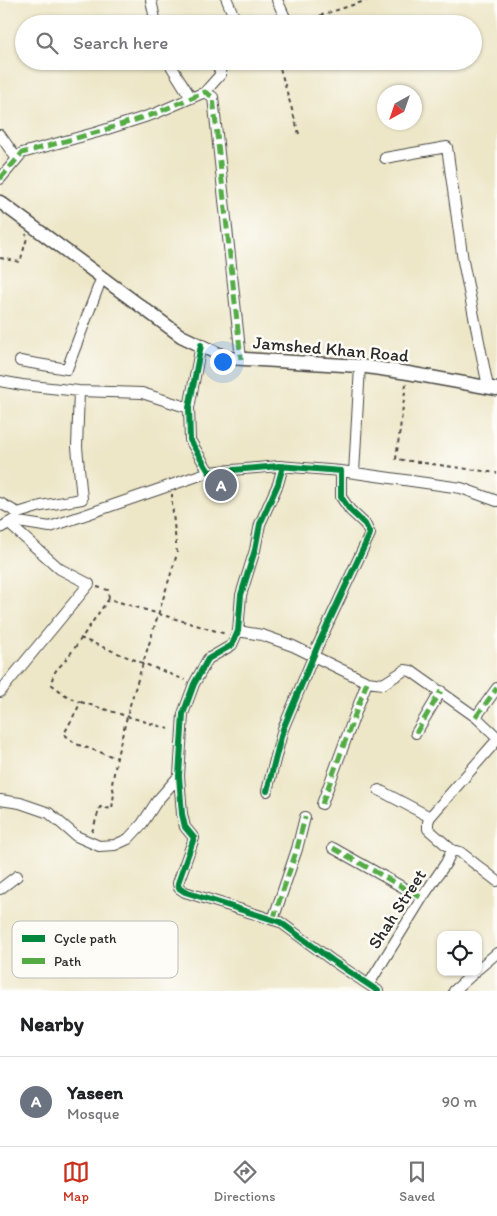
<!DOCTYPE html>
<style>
:root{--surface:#fff;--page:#f2f2f2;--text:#202124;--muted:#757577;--line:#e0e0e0;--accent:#c8321e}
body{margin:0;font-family:Itim,sans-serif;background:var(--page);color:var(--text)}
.controls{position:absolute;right:15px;bottom:15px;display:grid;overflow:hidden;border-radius:10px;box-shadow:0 1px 4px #0004}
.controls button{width:45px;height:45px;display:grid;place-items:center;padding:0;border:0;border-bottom:1px solid var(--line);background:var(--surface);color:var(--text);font:25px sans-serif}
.compass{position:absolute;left:377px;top:85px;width:45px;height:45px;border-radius:50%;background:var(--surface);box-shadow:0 1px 4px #0004;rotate:220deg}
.you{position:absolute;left:222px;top:361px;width:18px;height:18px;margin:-12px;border:4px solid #fff;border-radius:50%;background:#1a73e8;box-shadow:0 0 0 8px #1a73e833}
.badge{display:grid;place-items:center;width:32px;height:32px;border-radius:50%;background:var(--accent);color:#fff;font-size:16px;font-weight:700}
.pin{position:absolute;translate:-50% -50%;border:2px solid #fff;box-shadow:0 1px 5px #0006}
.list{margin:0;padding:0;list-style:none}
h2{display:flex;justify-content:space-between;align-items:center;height:65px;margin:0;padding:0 20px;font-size:21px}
h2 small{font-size:16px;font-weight:400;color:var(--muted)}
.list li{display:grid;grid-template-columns:32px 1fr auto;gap:15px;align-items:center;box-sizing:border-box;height:90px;padding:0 20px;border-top:1px solid var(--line)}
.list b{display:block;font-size:19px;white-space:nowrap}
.list p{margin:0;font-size:16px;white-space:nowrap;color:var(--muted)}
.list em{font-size:16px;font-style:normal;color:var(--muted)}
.icon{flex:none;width:28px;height:28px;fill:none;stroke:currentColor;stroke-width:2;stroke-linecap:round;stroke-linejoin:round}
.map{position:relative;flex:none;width:497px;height:991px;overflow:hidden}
.search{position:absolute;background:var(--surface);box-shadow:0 1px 4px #0004;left:15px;right:15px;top:15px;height:55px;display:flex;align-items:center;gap:12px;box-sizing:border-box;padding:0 18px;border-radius:28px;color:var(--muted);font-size:19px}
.sheet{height:155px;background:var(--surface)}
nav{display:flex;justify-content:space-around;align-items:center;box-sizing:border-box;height:70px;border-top:1px solid var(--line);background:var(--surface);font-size:14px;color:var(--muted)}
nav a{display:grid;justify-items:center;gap:2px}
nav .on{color:var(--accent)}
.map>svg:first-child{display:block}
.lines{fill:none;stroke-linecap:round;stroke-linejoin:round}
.minor-casing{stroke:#484742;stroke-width:12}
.tertiary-casing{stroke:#484742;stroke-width:15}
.path{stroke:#484742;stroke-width:2;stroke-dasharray:4 4;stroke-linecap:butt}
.minor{stroke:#fff;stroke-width:10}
.tertiary{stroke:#fff;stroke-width:12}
.quiet{stroke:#54ab44;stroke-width:5;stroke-dasharray:10 5;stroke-linecap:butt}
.cycleway-casing{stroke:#fdfcf7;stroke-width:9}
.cycleway{stroke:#00873e;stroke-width:6}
.labels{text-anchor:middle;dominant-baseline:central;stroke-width:5;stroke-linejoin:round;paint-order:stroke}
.street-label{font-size:18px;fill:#2b2b2b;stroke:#fdfcf7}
.key{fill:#fdfcf7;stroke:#bebdba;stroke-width:1}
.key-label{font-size:14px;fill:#2b2b2b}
</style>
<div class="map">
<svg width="497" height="991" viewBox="0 0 497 991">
<rect width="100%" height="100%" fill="#fdfcf7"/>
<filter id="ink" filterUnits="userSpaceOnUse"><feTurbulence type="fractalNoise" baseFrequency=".02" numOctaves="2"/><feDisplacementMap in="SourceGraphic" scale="10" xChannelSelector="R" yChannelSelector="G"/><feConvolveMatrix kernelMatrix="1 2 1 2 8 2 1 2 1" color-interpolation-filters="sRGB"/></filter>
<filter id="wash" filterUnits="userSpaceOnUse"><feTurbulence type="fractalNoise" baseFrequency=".0096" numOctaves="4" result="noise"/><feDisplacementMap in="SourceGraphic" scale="20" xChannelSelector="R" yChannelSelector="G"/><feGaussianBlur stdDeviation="1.12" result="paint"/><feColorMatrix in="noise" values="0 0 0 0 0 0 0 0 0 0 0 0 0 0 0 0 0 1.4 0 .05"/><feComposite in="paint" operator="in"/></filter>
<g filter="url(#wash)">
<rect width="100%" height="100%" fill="#ede6c7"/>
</g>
<g filter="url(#ink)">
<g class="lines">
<defs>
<path id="minor" d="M 151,0 L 156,24
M 227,0 L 237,24
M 277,0 L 288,24
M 168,61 L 191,98
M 205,92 L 221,74 L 215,61
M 0,135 L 17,159
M 385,158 L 447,147 L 463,261 L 488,387
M 0,179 L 22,153 L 98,132 L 154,114 L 205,92 L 213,97 L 241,359
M 201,345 L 189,408 L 190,440 L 209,472 L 279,466 L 341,471 L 341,497 L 350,510 L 365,524 L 370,534 L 318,645 L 283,729 L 267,791
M 20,361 L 67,369 L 102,277
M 0,381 L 22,385 L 79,391 L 142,393 L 189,408
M 283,466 L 278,484 L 260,524 L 255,550 L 241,595 L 238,631 L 232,645 L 208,659 L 194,684 L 183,714 L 179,776 L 182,814 L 185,827 L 194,838 L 178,883 L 179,888 L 185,892 L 280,922 L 333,961 L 378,991
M 341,471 L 461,488 L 497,501
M 354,473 L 360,366
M 0,503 L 18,513 L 41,506 L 82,499 L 77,447 L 79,391
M 0,528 L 12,521 L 50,527 L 209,472
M 238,631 L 262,635 L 293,646 L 367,682 L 383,684 L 405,670 L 411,671 L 476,717 L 497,737
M 0,692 L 89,584 L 60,569 L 8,523
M 476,717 L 497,688
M 416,733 L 441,691
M 497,740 L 430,817 L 428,822 L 428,829 L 452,850 L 460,852 L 497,881
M 379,790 L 430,817
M 0,800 L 20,803 L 49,813 L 76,836 L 99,846 L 115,845 L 128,839 L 142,824 L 157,801 L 179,776
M 322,804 L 367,682
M 333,848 L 422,898
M 0,889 L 17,876
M 273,920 L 297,849 L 305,817
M 478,969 L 497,953
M 369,984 L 422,898 L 446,863 L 452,850
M 454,991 L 475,972"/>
<path id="tertiary" d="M 0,202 L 181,336 L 227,358 L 360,366 L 408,373 L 497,389"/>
</defs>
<!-- minor casing -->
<use href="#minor" class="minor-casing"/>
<!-- tertiary casing -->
<use href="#tertiary" class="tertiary-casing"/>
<!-- path -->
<path class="path" d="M 297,23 L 368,0
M 278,61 L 299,134
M 229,68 L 240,61
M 0,258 L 20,262 L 27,238 L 26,234
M 406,384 L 396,459 L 497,473
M 97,587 L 108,590 L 109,599 L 226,634
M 109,599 C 94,618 82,639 67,658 C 57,671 55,667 51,684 L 68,697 L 81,702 L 64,734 L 76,744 L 117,758
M 80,638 L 185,680
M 81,702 L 172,730
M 92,832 L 100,807 L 112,809 L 114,793 L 112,784 L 118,752 L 130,705 L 177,554 L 172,503 L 172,494"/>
<!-- minor -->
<use href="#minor" class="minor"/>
<!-- tertiary -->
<use href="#tertiary" class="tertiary"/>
<!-- quiet -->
<path class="quiet" d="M 0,179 L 22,153 L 98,132 L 154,114 L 205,92 L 213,97 L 241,359
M 476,717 L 497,688
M 416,733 L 441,691
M 322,804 L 367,682
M 333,848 L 422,898
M 273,920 L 297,849 L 305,817"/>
<defs>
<path id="cycleway" d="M 201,345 L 189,408 L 190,440 L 209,472 L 279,466 L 341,471 L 341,497 L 350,510 L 365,524 L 370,534 L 318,645 L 283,729 L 267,791
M 283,466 L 278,484 L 260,524 L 255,550 L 241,595 L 238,631 L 232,645 L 208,659 L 194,684 L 183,714 L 179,776 L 182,814 L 185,827 L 194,838 L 178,883 L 179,888 L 185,892 L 280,922 L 333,961 L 378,991"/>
</defs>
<!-- cycleway casing -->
<use href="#cycleway" class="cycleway-casing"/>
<!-- cycleway -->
<use href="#cycleway" class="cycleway"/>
</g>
</g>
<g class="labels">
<!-- street labels -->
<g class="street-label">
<text transform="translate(331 349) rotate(5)">Jamshed Khan Road</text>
<text transform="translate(397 909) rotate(-57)">Shah Street</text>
</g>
</g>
<!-- legend -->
<rect x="12" y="921" width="166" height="57" rx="8" class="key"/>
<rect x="22" y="935" width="23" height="7" fill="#00873e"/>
<rect x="22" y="958" width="23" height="6" fill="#54ab44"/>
<g class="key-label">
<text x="54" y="943">Cycle path</text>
<text x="54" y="966">Path</text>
</g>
</svg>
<div class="controls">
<button><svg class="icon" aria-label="locate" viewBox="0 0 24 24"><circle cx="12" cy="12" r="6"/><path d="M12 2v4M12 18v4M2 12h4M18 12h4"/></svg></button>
</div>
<svg class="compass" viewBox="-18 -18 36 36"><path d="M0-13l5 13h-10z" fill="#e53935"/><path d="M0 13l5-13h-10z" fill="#757577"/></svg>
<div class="you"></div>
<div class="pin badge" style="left:221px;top:485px;background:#6b7280">A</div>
<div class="search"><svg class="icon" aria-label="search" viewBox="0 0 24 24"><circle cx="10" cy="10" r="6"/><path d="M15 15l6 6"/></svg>Search here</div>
</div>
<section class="sheet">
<h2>Nearby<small></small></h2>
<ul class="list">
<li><span class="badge" style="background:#6b7280">A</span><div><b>Yaseen</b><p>Mosque</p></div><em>90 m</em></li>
</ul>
</section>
<nav>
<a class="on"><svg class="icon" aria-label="map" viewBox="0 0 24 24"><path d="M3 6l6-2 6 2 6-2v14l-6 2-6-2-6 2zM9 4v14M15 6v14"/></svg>Map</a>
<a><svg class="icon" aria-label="directions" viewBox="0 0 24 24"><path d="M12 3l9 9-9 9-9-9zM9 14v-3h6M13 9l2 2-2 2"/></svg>Directions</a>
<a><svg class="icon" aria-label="saved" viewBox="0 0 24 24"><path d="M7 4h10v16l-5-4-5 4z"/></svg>Saved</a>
</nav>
